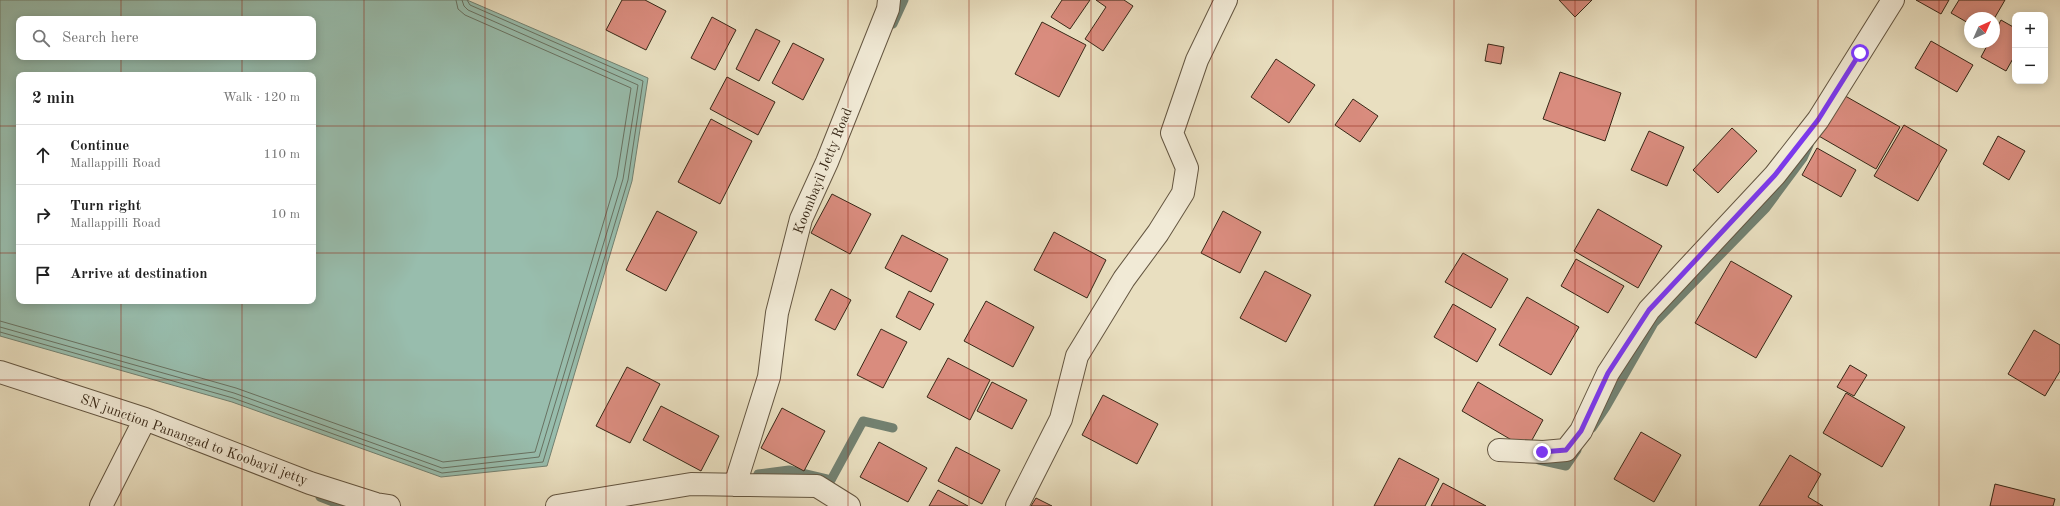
<!DOCTYPE html>
<meta charset="utf-8">
<style>
:root{--surface:#fff;--page:#f6f6f6;--text:#222;--muted:#767676;--line:#e0e0e0}
body{margin:0;font-family:"Old Standard TT",serif;background:var(--page);color:var(--text)}
.controls{position:absolute;right:12px;top:12px;display:grid;overflow:hidden;border-radius:8px;box-shadow:0 2px 10px #0003}
.controls button{width:36px;height:36px;display:grid;place-items:center;padding:0;border:0;border-bottom:1px solid var(--line);background:var(--surface);color:var(--text);font:20px sans-serif}
.compass{position:absolute;left:1964px;top:12px;width:36px;height:36px;border-radius:50%;background:var(--surface);box-shadow:0 2px 10px #0003;rotate:45deg}
.stop{position:absolute;width:12px;height:12px;margin:-9px;border:3px solid #7c3aed;border-radius:50%;background:#fff}
.stop.end{background:#7c3aed;border-color:#fff;box-shadow:0 1px 4px #0008}
.list{margin:0;padding:0;list-style:none}
h2{display:flex;justify-content:space-between;align-items:center;height:52px;margin:0;padding:0 16px;font-size:17px}
h2 small{font-size:13px;font-weight:400;color:var(--muted)}
.list li{display:grid;grid-template-columns:26px 1fr auto;gap:12px;align-items:center;box-sizing:border-box;height:60px;padding:0 16px;border-top:1px solid var(--line)}
.list b{display:block;font-size:15px;white-space:nowrap}
.list p{margin:0;font-size:13px;white-space:nowrap;color:var(--muted)}
.list em{font-size:13px;font-style:normal;color:var(--muted)}
.icon{flex:none;width:22px;height:22px;fill:none;stroke:currentColor;stroke-width:2;stroke-linecap:round;stroke-linejoin:round}
.map{position:relative;flex:none;width:2060px;height:506px;overflow:hidden}
.search{position:absolute;background:var(--surface);box-shadow:0 2px 10px #0003;left:16px;top:16px;width:300px;height:44px;display:flex;align-items:center;gap:10px;box-sizing:border-box;padding:0 14px;border-radius:8px;color:var(--muted);font-size:15px}
.panel{position:absolute;background:var(--surface);box-shadow:0 2px 10px #0003;left:16px;top:72px;width:300px;height:232px;border-radius:8px}
.map>svg:first-child{display:block}
.water{fill:#98bdad;stroke:#728171;fill-rule:evenodd}
.lines{fill:none;stroke-linecap:round;stroke-linejoin:round}
.shore{stroke:#687262;stroke-width:1}
.stream{stroke:#728171;stroke-width:9}
.building{fill:#d98c7e;stroke:#382817}
.street-casing{stroke:#645641;stroke-width:24}
.street{stroke:#f1ead6;stroke-width:22}
.route{stroke:#7c3aed;stroke-width:5}
.grid{fill:none;stroke:#8f2418;stroke-width:1;stroke-opacity:0.55}
.labels{text-anchor:middle;dominant-baseline:central;stroke-width:3.5;stroke-linejoin:round;paint-order:stroke}
.street-label{font-size:14px;fill:#382817;stroke:#f1ead6}
</style>
<div class="map">
<svg width="2060" height="506" viewBox="0 0 2060 506">
<rect width="100%" height="100%" fill="#e9dfc0"/>
<filter id="stains"><feTurbulence type="fractalNoise" baseFrequency=".005" numOctaves="4"/><feColorMatrix values="0 0 0 0 .2 0 0 0 0 .09 0 0 0 0 .02 0 0 0 .5 -.17"/></filter>
<radialGradient id="worn" r=".72"><stop offset=".6" stop-color="#630" stop-opacity="0"/><stop offset="1" stop-color="#630" stop-opacity=".3"/></radialGradient>
<!-- water -->
<path class="water" d="M 0,0 L 467,0 L 648,78 L 632,181 L 547,466 L 441,477 L 232,402 L 0,336 ZM 19,19 L 313,19 L 313,57 L 19,57 ZM 19,75 L 313,75 L 313,301 L 19,301 Z"/>
<g class="lines">
<!-- shore -->
<path class="shore" d="M 0,321 L 236,388 L 443,462 L 535,452 L 617,177 L 631,88 L 465,15 L 458,9 L 456,0
M 0,327 L 234,393 L 442,468 L 539,457 L 623,179 L 638,85 L 468,10 L 464,6 L 462,0
M 0,332 L 233,398 L 442,473 L 543,462 L 628,180 L 643,81 L 470,5 L 467,0"/>
<!-- stream -->
<path class="stream" d="M 893,24 L 904,0
M 1592,428 L 1606,407 L 1654,323 L 1766,208 L 1803,158 L 1809,145
M 1539,460 L 1566,466 L 1577,450
M 754,484 L 758,474 L 789,470 L 831,480 L 863,421 L 893,428
M 320,497 L 343,506"/>
</g>
<!-- building -->
<path class="building" d="M 622,0 L 645,0 L 666,11 L 646,50 L 606,30 Z
M 1062,0 L 1090,0 L 1070,29 L 1051,17 Z
M 1096,0 L 1124,0 L 1133,6 L 1103,51 L 1085,39 L 1106,7 Z
M 1559,0 L 1592,0 L 1575,17 Z
M 1916,0 L 1949,0 L 1941,14 Z
M 1959,0 L 2005,0 L 1994,19 L 1970,18 L 1970,24 L 1951,13 Z
M 712,17 L 736,30 L 715,70 L 691,58 Z
M 2001,20 L 2015,28 L 2015,55 L 2006,71 L 1981,57 L 1989,42 L 1994,42 L 1994,33 Z
M 1042,22 L 1086,45 L 1059,97 L 1015,74 Z
M 756,29 L 780,41 L 759,81 L 736,69 Z
M 1931,41 L 1973,65 L 1957,92 L 1915,68 Z
M 793,43 L 824,59 L 803,100 L 772,83 Z
M 1488,44 L 1504,47 L 1501,64 L 1485,61 Z
M 1276,59 L 1315,85 L 1289,123 L 1251,97 Z
M 1560,72 L 1621,93 L 1605,141 L 1543,119 Z
M 727,77 L 775,102 L 758,135 L 710,109 Z
M 1840,93 L 1900,127 L 1876,169 L 1817,135 Z
M 1353,99 L 1378,116 L 1360,142 L 1335,125 Z
M 711,119 L 752,141 L 720,204 L 678,182 Z
M 1904,125 L 1947,150 L 1918,201 L 1874,176 Z
M 1732,128 L 1757,151 L 1718,193 L 1693,170 Z
M 1649,131 L 1684,147 L 1667,186 L 1631,170 Z
M 1998,136 L 2025,151 L 2009,180 L 1983,164 Z
M 1817,148 L 1856,170 L 1841,197 L 1802,175 Z
M 832,194 L 871,214 L 850,254 L 811,233 Z
M 1598,209 L 1662,246 L 1638,288 L 1574,251 Z
M 657,211 L 697,232 L 666,291 L 626,270 Z
M 1223,211 L 1261,232 L 1240,273 L 1201,253 Z
M 1054,232 L 1106,260 L 1087,298 L 1034,270 Z
M 902,235 L 948,259 L 931,292 L 885,268 Z
M 1463,253 L 1508,279 L 1491,308 L 1445,282 Z
M 1576,259 L 1624,286 L 1608,313 L 1561,286 Z
M 1731,261 L 1792,296 L 1756,358 L 1695,323 Z
M 1265,271 L 1311,295 L 1286,342 L 1240,318 Z
M 831,289 L 851,300 L 835,330 L 815,320 Z
M 909,291 L 934,304 L 920,330 L 896,317 Z
M 1527,297 L 1579,327 L 1551,375 L 1499,345 Z
M 986,301 L 1034,327 L 1013,367 L 964,341 Z
M 1453,304 L 1496,329 L 1477,362 L 1434,337 Z
M 881,329 L 907,342 L 883,388 L 857,375 Z
M 2034,330 L 2060,345 L 2060,371 L 2045,396 L 2008,374 Z
M 948,358 L 990,380 L 970,420 L 927,397 Z
M 1850,365 L 1867,375 L 1854,396 L 1837,387 Z
M 627,367 L 660,384 L 630,443 L 596,426 Z
M 992,382 L 1027,400 L 1012,429 L 977,411 Z
M 1478,382 L 1543,420 L 1527,449 L 1462,411 Z
M 1846,393 L 1905,427 L 1882,467 L 1823,433 Z
M 1103,395 L 1158,424 L 1137,464 L 1082,435 Z
M 661,406 L 719,436 L 701,471 L 643,440 Z
M 782,408 L 825,431 L 804,471 L 761,448 Z
M 1641,432 L 1681,455 L 1654,502 L 1614,479 Z
M 879,442 L 927,468 L 908,502 L 860,477 Z
M 956,447 L 1000,470 L 982,504 L 938,481 Z
M 1790,455 L 1821,474 L 1808,497 L 1823,506 L 1759,506 Z
M 1399,458 L 1439,479 L 1425,506 L 1374,506 Z
M 1443,483 L 1486,506 L 1431,506 Z
M 1995,484 L 2055,499 L 2053,506 L 1990,506 Z
M 938,490 L 968,506 L 929,506 Z
M 1036,498 L 1052,506 L 1031,506 Z"/>
<g class="lines">
<defs>
<path id="street" d="M 0,372 L 145,419 L 310,483 L 376,504 L 389,506
M 1499,450 L 1543,452 L 1566,450 L 1581,431 L 1608,373 L 1649,310 L 1775,175 L 1818,120 L 1893,0
M 735,485 L 769,377 L 777,313 L 801,219 L 827,162 L 888,9 L 889,0
M 101,506 L 145,419
M 557,506 L 691,484 L 817,486 L 849,506
M 1017,506 L 1061,419 L 1077,356 L 1124,279 L 1158,233 L 1183,193 L 1187,168 L 1172,133 L 1197,60 L 1226,0"/>
</defs>
<!-- street casing -->
<use href="#street" class="street-casing"/>
<!-- street -->
<use href="#street" class="street"/>
</g>
<g class="lines">
<!-- route -->
<path class="route" d="M 1542,452 L 1566,450 L 1581,431 L 1608,373 L 1649,310 L 1775,175 L 1818,120 L 1860,53"/>
</g>
<!-- grid -->
<path class="grid" d="M 121,0 L 121,19M 242,0 L 242,19M 364,0 L 364,506M 485,0 L 485,506M 606,0 L 606,506M 727,0 L 727,506M 848,0 L 848,506M 969,0 L 969,506M 1091,0 L 1091,506M 1212,0 L 1212,506M 1333,0 L 1333,506M 1454,0 L 1454,506M 1575,0 L 1575,506M 1696,0 L 1696,506M 1818,0 L 1818,506M 1939,0 L 1939,506M 121,57 L 121,75M 242,57 L 242,75M 0,126 L 19,126M 313,126 L 2060,126M 0,253 L 19,253M 313,253 L 2060,253M 121,301 L 121,506M 242,301 L 242,506M 0,380 L 2060,380"/>
<g class="labels">
<!-- street labels -->
<g class="street-label">
<text transform="translate(823 171) rotate(-68)">Koombayil Jetty Road</text>
<text transform="translate(194 440) rotate(20)">SN junction Panangad to Koobayil jetty</text>
</g>
</g>
<rect width="100%" height="100%" filter="url(#stains)"/>
<rect width="100%" height="100%" fill="url(#worn)"/>
</svg>
<div class="controls">
<button>+</button>
<button>−</button>
</div>
<svg class="compass" viewBox="-18 -18 36 36"><path d="M0-13l5 13h-10z" fill="#e53935"/><path d="M0 13l5-13h-10z" fill="#767676"/></svg>
<div class="stop" style="left:1860px;top:53px"></div>
<div class="stop end" style="left:1542px;top:452px"></div>
<div class="search"><svg class="icon" aria-label="search" viewBox="0 0 24 24"><circle cx="10" cy="10" r="6"/><path d="M15 15l6 6"/></svg>Search here</div>
<section class="panel">
<h2>2 min<small>Walk · 120 m</small></h2>
<ul class="list">
<li><svg class="icon" aria-label="ahead" viewBox="0 0 24 24"><path d="M12 20V5M6 11l6-6 6 6"/></svg><div><b>Continue</b><p>Mallappilli Road</p></div><em>110 m</em></li>
<li><svg class="icon" aria-label="right" viewBox="0 0 24 24"><path d="M7 20v-9h11M14 6l5 5-5 5"/></svg><div><b>Turn right</b><p>Mallappilli Road</p></div><em>10 m</em></li>
<li><svg class="icon" aria-label="arrive" viewBox="0 0 24 24"><path d="M6 21V4h12l-3 4 3 4H6"/></svg><div><b>Arrive at destination</b></div></li>
</ul>
</section>
</div>
